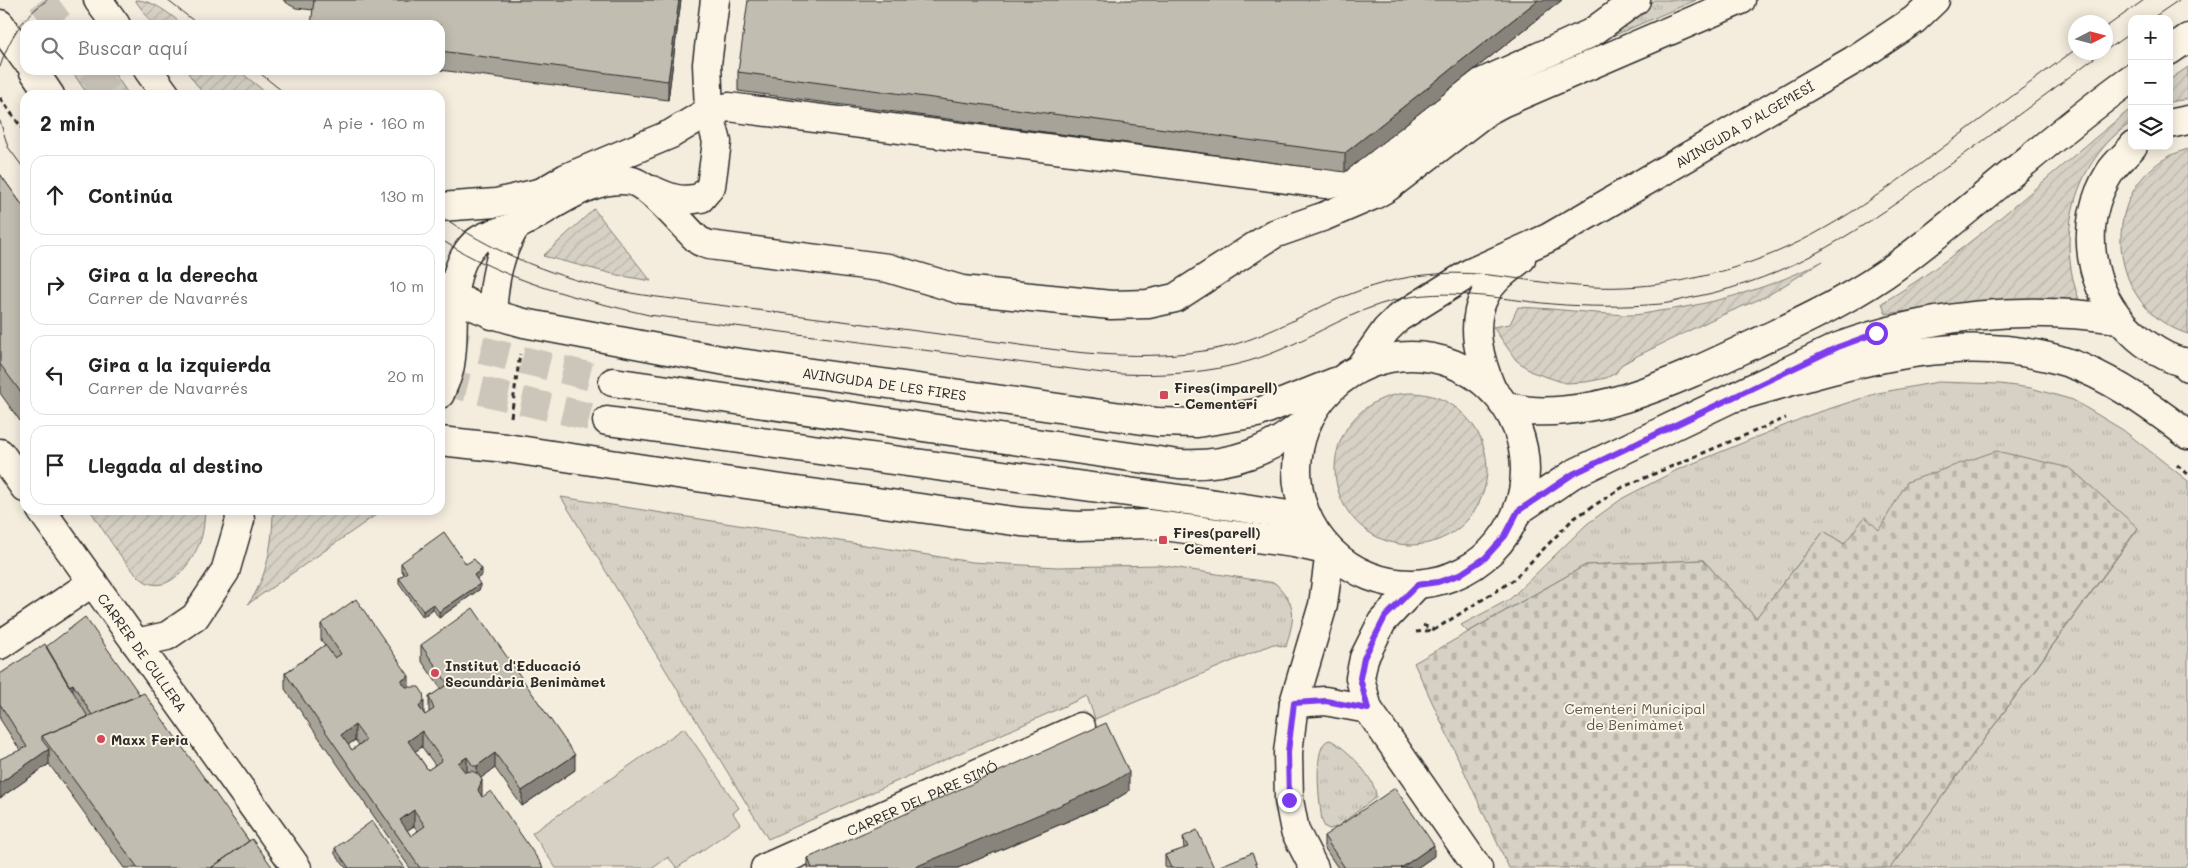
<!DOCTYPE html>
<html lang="es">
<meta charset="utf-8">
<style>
:root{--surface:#fff;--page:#f6f6f6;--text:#222;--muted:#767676;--line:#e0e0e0}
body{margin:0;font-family:Mali,sans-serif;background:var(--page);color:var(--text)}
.controls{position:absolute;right:15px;top:15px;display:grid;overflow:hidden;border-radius:10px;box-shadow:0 2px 12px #0003}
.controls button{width:45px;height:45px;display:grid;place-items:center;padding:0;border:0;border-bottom:1px solid var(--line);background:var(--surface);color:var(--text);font:25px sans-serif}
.compass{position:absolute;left:2068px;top:15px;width:45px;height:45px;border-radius:50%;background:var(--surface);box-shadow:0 2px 12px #0003;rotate:84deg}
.stop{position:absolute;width:15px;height:15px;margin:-11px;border:4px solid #7c3aed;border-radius:50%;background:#fff}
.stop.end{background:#7c3aed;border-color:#fff;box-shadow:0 1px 5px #0008}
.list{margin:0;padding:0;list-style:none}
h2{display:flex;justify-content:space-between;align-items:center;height:65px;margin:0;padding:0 20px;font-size:21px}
h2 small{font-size:16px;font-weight:400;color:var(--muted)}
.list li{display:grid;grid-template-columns:32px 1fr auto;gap:15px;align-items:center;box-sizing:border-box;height:80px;margin:0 10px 10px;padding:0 10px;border:1px solid var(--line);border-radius:15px}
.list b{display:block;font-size:19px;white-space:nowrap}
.list p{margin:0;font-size:16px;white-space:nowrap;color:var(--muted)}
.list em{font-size:16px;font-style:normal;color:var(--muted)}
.icon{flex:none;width:28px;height:28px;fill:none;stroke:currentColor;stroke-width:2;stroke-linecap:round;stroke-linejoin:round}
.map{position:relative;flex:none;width:2188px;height:868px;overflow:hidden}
.search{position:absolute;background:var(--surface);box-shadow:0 2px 12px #0003;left:20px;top:20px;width:425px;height:55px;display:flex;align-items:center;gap:12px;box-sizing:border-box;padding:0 18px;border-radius:15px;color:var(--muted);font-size:19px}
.panel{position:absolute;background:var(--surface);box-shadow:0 2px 12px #0003;left:20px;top:90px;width:425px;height:425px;border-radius:15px}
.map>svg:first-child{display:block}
.grass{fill:url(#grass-tufts);stroke:#807e78}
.cemetery{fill:url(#cemetery-stones);stroke:#807e78}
.park{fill:#d6d1c4;stroke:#807e78}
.garden{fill:url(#garden-furrows);stroke:#807e78}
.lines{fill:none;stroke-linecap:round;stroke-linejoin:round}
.major-tunnel{stroke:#ccc6ba;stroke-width:28;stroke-dasharray:28 14;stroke-linecap:butt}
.minor-casing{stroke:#2b2b2b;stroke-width:31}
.major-casing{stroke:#2b2b2b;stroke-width:31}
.highway-casing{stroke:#2b2b2b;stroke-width:31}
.path{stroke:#2b2b2b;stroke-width:3;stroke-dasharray:5 4;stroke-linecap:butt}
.minor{stroke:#fcf5e5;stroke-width:28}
.major{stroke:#fcf5e5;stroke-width:28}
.highway{stroke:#fcf5e5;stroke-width:28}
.tram{stroke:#2b2b2b;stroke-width:1}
.wall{fill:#a7a398;stroke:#2b2b2b;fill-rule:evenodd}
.shaded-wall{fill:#88847c;stroke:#2b2b2b}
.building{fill:#c2bdb1;stroke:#2b2b2b;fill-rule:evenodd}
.route{stroke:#7c3aed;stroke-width:6}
.poi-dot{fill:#d1495b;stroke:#fcf5e5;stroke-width:2}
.labels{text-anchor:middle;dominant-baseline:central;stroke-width:4;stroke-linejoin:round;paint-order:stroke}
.street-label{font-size:14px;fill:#2b2b2b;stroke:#fcf5e5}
.poi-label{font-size:14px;font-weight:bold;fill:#2b2b2b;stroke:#fcf5e5;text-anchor:start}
.park-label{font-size:14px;fill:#565451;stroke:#fcf5e5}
</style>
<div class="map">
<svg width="2188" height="868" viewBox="0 0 2188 868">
<defs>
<pattern id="grass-tufts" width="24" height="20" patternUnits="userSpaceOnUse" patternTransform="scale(1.25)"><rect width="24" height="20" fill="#d6d1c4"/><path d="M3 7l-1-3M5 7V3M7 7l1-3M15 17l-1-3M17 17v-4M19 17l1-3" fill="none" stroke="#b8b4a9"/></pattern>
<pattern id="cemetery-stones" width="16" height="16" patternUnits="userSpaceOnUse" patternTransform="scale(1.25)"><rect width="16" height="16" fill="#d6d1c4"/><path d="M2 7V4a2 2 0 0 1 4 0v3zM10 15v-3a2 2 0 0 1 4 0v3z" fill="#b8b4a9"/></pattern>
<pattern id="garden-furrows" width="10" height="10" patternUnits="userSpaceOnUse" patternTransform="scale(1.25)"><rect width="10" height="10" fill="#d6d1c4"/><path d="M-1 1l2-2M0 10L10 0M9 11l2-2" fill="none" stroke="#b8b4a9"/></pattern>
</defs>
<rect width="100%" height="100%" fill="#f4edde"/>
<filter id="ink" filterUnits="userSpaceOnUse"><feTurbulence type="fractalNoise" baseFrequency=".02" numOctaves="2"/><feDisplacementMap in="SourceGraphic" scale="10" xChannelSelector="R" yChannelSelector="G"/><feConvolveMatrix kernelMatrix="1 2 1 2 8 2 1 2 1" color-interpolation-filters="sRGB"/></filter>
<g filter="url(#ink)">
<!-- grass -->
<path class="grass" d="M 1654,0 L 1696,0 L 1601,41 Z
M 1938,382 L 2000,384 L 2031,388 L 2073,400 L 2123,430 L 2188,481 L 2188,861 L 2184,868 L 1890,868 L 2138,529 L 2070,468 L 1879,531 L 1844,544 L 1824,531 L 1756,618 L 1703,560 L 1586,565 L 1468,632 L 1461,625 L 1510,599 L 1587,524 L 1623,498 L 1677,470 L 1810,415 L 1878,393 Z
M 561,497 L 972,562 L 1057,567 L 1159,565 L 1275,583 C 1299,607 1294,617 1286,647 L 1273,644 L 1095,719 L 1087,696 L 768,839 Z
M 1330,740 C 1346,747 1377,780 1376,797 L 1337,827 L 1329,829 L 1325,827 L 1322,821 C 1320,807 1311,742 1330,740 Z"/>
<!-- cemetery -->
<path class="cemetery" d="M 1996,451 L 2070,468 L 2138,528 L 1890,868 L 1509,868 L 1414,663 L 1586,565 L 1703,560 L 1756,618 L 1824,531 L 1844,544 L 1865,517 L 1879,530 L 1907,482 Z"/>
<!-- park -->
<path class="park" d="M 684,728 L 739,808 L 733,813 L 740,824 L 677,868 L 668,857 L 653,868 L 556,868 L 532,833 Z"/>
<!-- garden -->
<path class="garden" d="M 135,0 C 153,0 170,14 183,25 L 153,25 Z
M 2188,67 L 2188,99 L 2169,102 L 2169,80 Z
M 71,70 L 112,70 L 129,95 L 88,95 Z
M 186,70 L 238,70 L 269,95 L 204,95 Z
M 2132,108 L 2132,122 C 2073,161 2055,238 2080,302 L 1943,306 L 1886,314 L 1882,303 C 1973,249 2049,173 2132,108 Z
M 2188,149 L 2188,334 C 2100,307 2097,174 2188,149 Z
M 594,209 L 651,281 L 617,275 L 543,256 Z
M 1823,261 L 1767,296 L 1715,318 L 1639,355 L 1621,365 L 1616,373 L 1606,378 L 1586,382 L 1565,383 L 1532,372 L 1516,360 L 1493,327 L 1510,324 L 1518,307 C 1555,308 1592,314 1629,315 C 1639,315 1649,313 1659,311 C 1715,304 1773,287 1823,261 Z
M1335 469a76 76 0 1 1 152 0a76 76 0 1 1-152 0Z
M 90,510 L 205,510 C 204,521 204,533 199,544 C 192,562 170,594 146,582 C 127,571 103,529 90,510 Z
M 273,510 L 383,510 L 248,604 C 267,580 273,541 273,510 Z"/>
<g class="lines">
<!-- major-tunnel -->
<path class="major-tunnel" d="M 42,0 L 60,25
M 91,70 L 109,95
M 440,340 L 613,382
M 440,381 L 607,421"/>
<defs>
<g id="minor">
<path d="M 98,0 L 116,25"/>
<path d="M 0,24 L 25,59"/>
<path d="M 33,70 L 50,95"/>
<path d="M 148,70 L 166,95"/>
<path d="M 652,190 C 671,199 680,202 701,198 L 711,186 L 717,142 L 709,111 L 707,64 L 715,0"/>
<path d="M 440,207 L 496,203 L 542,192 L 566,178 L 671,134 L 709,111 L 729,107 L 1326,184 L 1361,176 L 1481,83 L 1591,33 L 1636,0"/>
<path id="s1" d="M 443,287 C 467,307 494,315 524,323 L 726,361 L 1157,422 L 1197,423 L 1257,413 L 1335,382"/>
<path d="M 492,315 C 494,282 498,254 516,226"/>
<path id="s2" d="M 1362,364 L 1386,330 L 1398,318 L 1470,273 L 1548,238 L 1854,60 L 1914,20 L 1935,0"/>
<path d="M 1492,390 C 1480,361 1469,325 1485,295 C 1493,280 1508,269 1521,259"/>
<path d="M 440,394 C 443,385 449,375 450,365 C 456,332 448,296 461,264 C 464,256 471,245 479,240 C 490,233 505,231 518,225 C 550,209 593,173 632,181 C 651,186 683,226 699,241 L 709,245 L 888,268 L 962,290 L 1111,305 L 1148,304 L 1175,298 L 1274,234 L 1325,216 L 1374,195 L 1388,187 L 1487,111 L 1502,103 L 1741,0"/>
<path d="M 440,441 L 506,448 L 710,479 L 1021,522 L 1079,526 L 1148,524 L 1294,543 L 1330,551 L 1323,605 L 1294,703 L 1288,753 L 1289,800 L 1295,831 L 1314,868"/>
<path d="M 0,453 L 25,488"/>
<path id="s3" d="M 41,510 L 297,868"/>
<path d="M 1417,585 L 1382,622 L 1364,658 L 1360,678 L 1368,709 L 1478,868"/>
<path d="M 136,643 L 167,636 L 195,617 L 225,572 L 240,520 L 239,510"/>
<path d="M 0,645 L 93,582"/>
<path d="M 1294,703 L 1325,701 L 1368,709"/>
<path id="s4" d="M 765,868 L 1081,727"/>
</g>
<path id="major" d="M 2169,51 L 2188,38
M 2169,124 L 2188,120
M 2133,146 C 2126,155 2116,163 2110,172 C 2077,224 2088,292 2132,332 C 2145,345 2169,361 2188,363
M1297 470a114 114 0 1 1 228 0a114 114 0 1 1-228 0Z
M 613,382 L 1179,464 C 1228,467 1275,451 1310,417
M 1503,404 C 1535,419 1593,408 1625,398 C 1670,384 1712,364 1754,344 C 1803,321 1855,297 1899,264 C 1978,205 2052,135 2132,78
M 607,421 L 1238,507 L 1307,518
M 1518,511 L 1573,474 L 1838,347 C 1926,315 2024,305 2117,319"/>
<path id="highway" d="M 2183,362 L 2188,367
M 1736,397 C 1844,367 1957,326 2069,363 C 2110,377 2154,408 2188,435"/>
</defs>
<!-- minor casing -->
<use href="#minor" class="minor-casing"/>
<!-- major casing -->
<use href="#major" class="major-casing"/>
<!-- highway casing -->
<use href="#highway" class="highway-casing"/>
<!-- path -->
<path class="path" d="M 0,98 L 25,132
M 511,417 L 520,354
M 2177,465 L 2188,474
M 1423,625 L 1434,630
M 1416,632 L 1434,630 L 1512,581 L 1573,519 L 1623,487 L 1786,418"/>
<!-- minor -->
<use href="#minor" class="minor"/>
<!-- major -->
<use href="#major" class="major"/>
<!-- highway -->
<use href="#highway" class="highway"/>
<!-- tram -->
<path class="tram" d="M 167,0 L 199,25
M 2151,19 L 2179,0
M 2106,27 L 2144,0
M 2106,50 L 2132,32
M 0,67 C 10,37 21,19 47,0
M 256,70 L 287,95
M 0,121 L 8,147 L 25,170
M 440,215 C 489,250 549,275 607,288 C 638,296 671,298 702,303 C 752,309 801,316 850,322 C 902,329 954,336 1006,343 C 1074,353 1146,362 1215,349 C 1258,341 1296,318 1336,300 C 1368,286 1401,276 1437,274 C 1481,270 1523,281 1567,285 C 1628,292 1690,283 1748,263 C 1820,239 1882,193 1942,148 C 1987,115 2031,82 2076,49
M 440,239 C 506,281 574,298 649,315 L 1103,373 C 1162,377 1224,374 1280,350 C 1318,334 1354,310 1395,300 C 1448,287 1499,299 1552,304 C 1588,307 1625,307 1661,304 C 1672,303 1683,299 1694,297 C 1793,278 1864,227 1944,169 C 1997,131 2050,92 2102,52"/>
</g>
<!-- wall -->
<path class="wall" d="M 283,0 L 681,0 L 668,100 L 440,70 L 440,25 L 296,8 L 290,5 Z
M 1562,0 L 1345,172 L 738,91 L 738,72 Z
M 0,174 L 25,209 L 25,428 L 0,393 Z
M 401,563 L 466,564 L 482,575 L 476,579 L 480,589 L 439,618 L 433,609 L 423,617 L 399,583 L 399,578 L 404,574 L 401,569 Z
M 321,624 L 409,687 L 425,715 L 429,713 L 429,697 L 441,689 L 421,660 L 421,645 L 575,770 L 522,806 L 495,768 L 480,778 L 481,796 L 544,868 L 410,868 L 285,689 L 285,673 L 325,645 L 321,640 ZM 355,740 L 359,745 L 352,750 L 348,745 ZM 422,747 L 435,765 L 428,770 L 415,751 ZM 414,826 L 418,831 L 411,836 L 407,830 Z
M 46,647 L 140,695 L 249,841 L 273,868 L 124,868 L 49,764 L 0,798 L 20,750 L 0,719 L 0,674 Z
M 1129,791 L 1108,804 L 958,868 L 808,868 L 808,858 Z
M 1324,836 L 1434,856 L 1417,868 L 1338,868 L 1324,847 Z
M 1183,837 L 1214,868 L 1166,868 L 1165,866 L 1165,855 L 1184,849 Z
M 335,848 L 405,868 L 346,868 L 335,854 Z"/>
<!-- shaded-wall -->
<path class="shaded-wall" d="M 679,0 L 681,0 L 668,100 L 668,81 Z
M 1538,0 L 1562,0 L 1345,172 L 1345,153 Z
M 482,569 L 482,575 L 474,581 L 474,575 Z
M 480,584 L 480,589 L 439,618 L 439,612 Z
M 433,604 L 433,609 L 423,617 L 423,611 Z
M 409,676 L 409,691 L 401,696 L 401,681 Z
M 73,684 L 73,695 L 67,687 Z
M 424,700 L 424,716 L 419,707 Z
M 355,725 L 355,740 L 341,750 L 341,735 Z
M 422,731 L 422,747 L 408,756 L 408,741 Z
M 49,749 L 49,764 L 0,798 L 0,783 Z
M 495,753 L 495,768 L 477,781 L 477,766 Z
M 575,755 L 575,770 L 522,806 L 522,791 Z
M 467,757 L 467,772 L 458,778 L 458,763 Z
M 1129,772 L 1129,791 L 1108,804 L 958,868 L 913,868 Z
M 482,780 L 482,795 L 478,806 L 478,790 Z
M 414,810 L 414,826 L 400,835 L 400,820 Z
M 1434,845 L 1434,856 L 1417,868 L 1401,868 Z"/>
<!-- building -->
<path class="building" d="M 314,0 L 679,0 L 668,81 L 440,51 L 440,25 L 311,25 Z
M 748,0 L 1538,0 L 1345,153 L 738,72 Z
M 0,174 L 25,209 L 25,398 L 0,364 Z
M 444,532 L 466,564 L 474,559 L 482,569 L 474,575 L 480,584 L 439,612 L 433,604 L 423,611 L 399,578 L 407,572 L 401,563 Z
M 356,599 L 409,676 L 401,681 L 406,687 L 419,687 L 423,693 L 424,700 L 419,707 L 425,715 L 434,709 L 429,697 L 448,684 L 421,645 L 473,608 L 575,755 L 522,791 L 495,753 L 477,766 L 473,766 L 467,757 L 458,763 L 465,772 L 472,771 L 478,774 L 482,780 L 478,790 L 482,797 L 491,791 L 544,868 L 420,868 L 285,673 L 325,645 L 335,658 L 341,654 L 321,624 ZM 355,725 L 366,740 L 352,750 L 341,735 ZM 422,731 L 442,760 L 428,770 L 408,741 ZM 414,810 L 425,826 L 411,836 L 400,820 Z
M 85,617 L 140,695 L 92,715 L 73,684 L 69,686 L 46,647 Z
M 45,644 L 88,717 L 42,736 L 42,740 L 49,749 L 0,783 L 0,759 L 27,747 L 0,704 L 0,674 Z
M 144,693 L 249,841 L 211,868 L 138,868 L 42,736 Z
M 1106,723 L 1129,772 L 1108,785 L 913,868 L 812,868 L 808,858 Z
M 1395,788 L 1434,845 L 1401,868 L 1345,868 L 1324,836 Z
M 372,821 L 405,868 L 349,868 L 335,848 Z
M 1197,830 L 1214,868 L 1171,868 L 1165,855 L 1188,847 L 1183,837 Z
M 252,839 L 273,868 L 211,868 Z
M 1252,853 L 1258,868 L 1215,868 Z"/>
</g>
<g class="lines" filter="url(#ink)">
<!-- route -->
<path class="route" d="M 1289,800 L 1288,752 L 1294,703 L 1326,701 L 1368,709 L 1360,678 L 1364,658 L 1385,617 L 1417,585 L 1438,582 L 1459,575 L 1485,558 L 1505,536 L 1518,511 L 1573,474 L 1838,347 L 1876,333"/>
</g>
<!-- markers -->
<g class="poi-dot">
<rect x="1159" y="390" width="10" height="10" rx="2.5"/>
<rect x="1158" y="535" width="10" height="10" rx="2.5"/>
<circle cx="435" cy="673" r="5"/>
<circle cx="101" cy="739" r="5"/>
</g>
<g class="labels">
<!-- street labels -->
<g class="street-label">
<text stroke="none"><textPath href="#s2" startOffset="456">AVINGUDA D'ALGEMESÍ</textPath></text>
<text stroke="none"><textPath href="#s1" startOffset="455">AVINGUDA DE LES FIRES</textPath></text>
<text stroke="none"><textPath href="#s3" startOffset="175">CARRER DE CULLERA</textPath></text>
<text stroke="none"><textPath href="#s4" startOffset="172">CARRER DEL PARE SIMÓ</textPath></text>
</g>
<!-- poi labels -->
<g class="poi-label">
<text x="1174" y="387">Fires(imparell)<tspan x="1174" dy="16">- Cementeri</tspan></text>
<text x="1173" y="532">Fires(parell)<tspan x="1173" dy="16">- Cementeri</tspan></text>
<text x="445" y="665">Institut d'Educació<tspan x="445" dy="16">Secundària Benimàmet</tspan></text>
<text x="111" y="739">Maxx Feria</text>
</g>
<!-- park labels -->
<g class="park-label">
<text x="1635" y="708">Cementeri Municipal<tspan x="1635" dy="16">de Benimàmet</tspan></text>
</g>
</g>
</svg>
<div class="controls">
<button>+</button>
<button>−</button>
<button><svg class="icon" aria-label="layers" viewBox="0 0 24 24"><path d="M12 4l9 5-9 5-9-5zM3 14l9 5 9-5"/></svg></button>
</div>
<svg class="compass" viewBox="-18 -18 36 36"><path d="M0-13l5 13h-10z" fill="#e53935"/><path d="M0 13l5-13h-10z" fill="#767676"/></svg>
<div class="stop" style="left:1876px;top:333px"></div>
<div class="stop end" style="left:1289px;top:800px"></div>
<div class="search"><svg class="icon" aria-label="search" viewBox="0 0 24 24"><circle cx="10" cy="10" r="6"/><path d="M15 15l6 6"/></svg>Buscar aquí</div>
<section class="panel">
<h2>2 min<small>A pie · 160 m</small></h2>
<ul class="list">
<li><svg class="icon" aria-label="ahead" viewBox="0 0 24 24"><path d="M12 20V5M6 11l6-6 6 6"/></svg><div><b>Continúa</b></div><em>130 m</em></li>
<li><svg class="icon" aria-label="right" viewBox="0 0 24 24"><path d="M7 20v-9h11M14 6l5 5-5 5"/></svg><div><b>Gira a la derecha</b><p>Carrer de Navarrés</p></div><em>10 m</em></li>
<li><svg class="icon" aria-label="left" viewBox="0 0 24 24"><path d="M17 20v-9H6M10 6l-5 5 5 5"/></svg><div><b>Gira a la izquierda</b><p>Carrer de Navarrés</p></div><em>20 m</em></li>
<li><svg class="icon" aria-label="arrive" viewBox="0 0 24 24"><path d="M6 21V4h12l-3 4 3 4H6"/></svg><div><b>Llegada al destino</b></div></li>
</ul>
</section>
</div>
